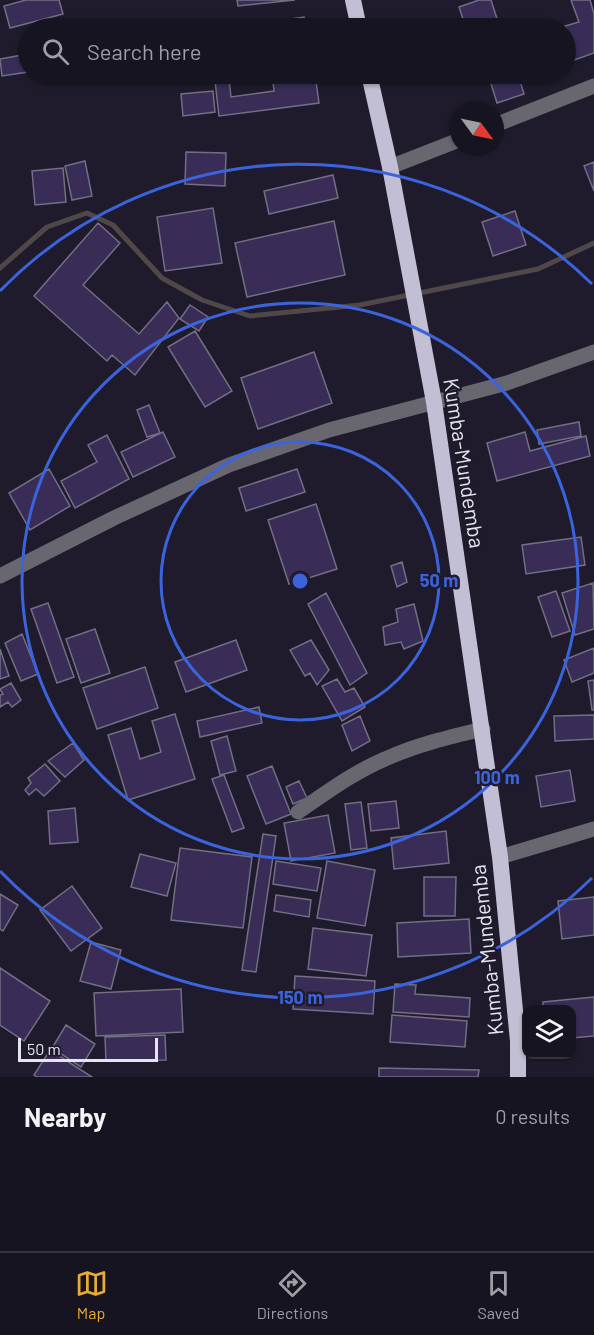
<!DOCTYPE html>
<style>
:root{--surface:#171421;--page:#201d2a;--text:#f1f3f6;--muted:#9e9ea5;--line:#36333f;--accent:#e8ab37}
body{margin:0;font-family:Barlow,sans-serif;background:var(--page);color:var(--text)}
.controls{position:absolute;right:18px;bottom:18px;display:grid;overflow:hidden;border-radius:12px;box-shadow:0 2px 4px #0004}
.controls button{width:54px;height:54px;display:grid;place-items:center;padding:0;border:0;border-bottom:2px solid var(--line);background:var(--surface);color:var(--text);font:30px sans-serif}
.compass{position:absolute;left:450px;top:102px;width:54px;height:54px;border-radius:50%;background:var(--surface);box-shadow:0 2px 4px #0004;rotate:123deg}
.scale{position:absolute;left:18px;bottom:15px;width:140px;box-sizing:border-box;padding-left:6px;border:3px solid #e6e4f0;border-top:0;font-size:16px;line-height:21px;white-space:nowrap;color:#e6e4f0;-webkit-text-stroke:4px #1f1b2c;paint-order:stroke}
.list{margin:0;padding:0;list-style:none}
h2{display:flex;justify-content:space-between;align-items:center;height:78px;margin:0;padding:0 24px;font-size:26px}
h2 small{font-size:20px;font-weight:400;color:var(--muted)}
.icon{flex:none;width:33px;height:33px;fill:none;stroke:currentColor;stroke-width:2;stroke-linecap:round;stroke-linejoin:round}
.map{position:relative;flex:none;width:594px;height:1077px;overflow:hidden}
.search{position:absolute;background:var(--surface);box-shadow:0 2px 4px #0004;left:18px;right:18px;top:18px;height:66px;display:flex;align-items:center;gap:15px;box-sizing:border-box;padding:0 21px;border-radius:33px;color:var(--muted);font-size:22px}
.sheet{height:174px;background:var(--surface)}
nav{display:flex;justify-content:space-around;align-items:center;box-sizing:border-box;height:84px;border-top:2px solid var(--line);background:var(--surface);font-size:16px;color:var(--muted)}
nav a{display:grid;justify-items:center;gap:3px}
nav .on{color:var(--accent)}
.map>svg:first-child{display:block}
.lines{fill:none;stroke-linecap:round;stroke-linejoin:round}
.stream{stroke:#504748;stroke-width:5}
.building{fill:#392d57;stroke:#726e83;stroke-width:1.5}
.minor{stroke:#68666f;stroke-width:15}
.trunk{stroke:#c2bed4;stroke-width:16}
.ring{fill:none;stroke:#3b64dc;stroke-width:3}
.labels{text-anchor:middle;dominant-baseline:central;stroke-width:5;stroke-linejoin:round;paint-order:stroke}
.street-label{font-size:21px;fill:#e6e4f0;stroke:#1f1b2c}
.centre{fill:#3b64dc;stroke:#1f1b2c;stroke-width:3}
.ring-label{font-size:18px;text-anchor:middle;font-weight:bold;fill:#3b64dc;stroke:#1f1b2c;stroke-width:5;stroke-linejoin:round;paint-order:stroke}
</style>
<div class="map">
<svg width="594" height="1077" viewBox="0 0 594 1077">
<rect width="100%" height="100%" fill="#1f1b2c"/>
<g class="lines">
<!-- stream -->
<path class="stream" d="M 0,268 L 47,227 L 87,213 L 113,225 L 162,278 L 202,300 L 250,316 L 360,305 L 538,269 L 594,243"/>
</g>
<!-- building -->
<path class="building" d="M 26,0 L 59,0 L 63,14 L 10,28 L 4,6 Z
M 237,0 L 295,0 L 238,6 Z
M 479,0 L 491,0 L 500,28 L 466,28 L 459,7 Z
M 571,0 L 590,0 L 594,14 L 594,53 L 566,63 L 566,28 L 558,28 L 579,22 Z
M 304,17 L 306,28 L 245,28 L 245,26 Z
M 28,54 L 28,72 L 2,76 L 0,59 Z
M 156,74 L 205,74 L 205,76 L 157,83 Z
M 272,74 L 315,74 L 319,103 L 219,116 L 215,81 L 229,79 L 231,97 L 274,91 Z
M 488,74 L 518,74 L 524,94 L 497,103 Z
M 213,91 L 215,112 L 183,116 L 181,94 Z
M 186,152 L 226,153 L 225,186 L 185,184 Z
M 85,161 L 92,196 L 72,200 L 65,166 Z
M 594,162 L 594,191 L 584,166 Z
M 63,168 L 66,202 L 35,205 L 32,171 Z
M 333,175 L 338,198 L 269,214 L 264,191 Z
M 213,208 L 222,263 L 165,271 L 157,217 Z
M 515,211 L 526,245 L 493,256 L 482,222 Z
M 334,221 L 345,275 L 247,297 L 235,243 Z
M 98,223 L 120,243 L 83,285 L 139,334 L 167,302 L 179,318 L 135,375 L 112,355 L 107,361 L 34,296 Z
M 190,305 L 208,317 L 199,331 L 180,319 Z
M 195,331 L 232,391 L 205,407 L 168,347 Z
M 314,352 L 332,403 L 258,429 L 241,378 Z
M 149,405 L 160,433 L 147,437 L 137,410 Z
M 579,422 L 581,436 L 539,444 L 537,430 Z
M 163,432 L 175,457 L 133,477 L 121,452 Z
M 525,432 L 530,451 L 586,436 L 590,456 L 497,481 L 487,443 Z
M 107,435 L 129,479 L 75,508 L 61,481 L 97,462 L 88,445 Z
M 49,469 L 70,506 L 30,530 L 9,493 Z
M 297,469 L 305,492 L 246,511 L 239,488 Z
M 316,504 L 337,569 L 289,584 L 268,520 Z
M 581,537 L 585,565 L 526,574 L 522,545 Z
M 402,562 L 407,582 L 397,587 L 391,566 Z
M 593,583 L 594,629 L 575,635 L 562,593 Z
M 556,591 L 570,631 L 552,637 L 538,597 Z
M 326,593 L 367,673 L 350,685 L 308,604 Z
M 48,603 L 74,677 L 57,683 L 31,609 Z
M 414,604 L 423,641 L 404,649 L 401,642 L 385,645 L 383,627 L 398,622 L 396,609 Z
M 95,629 L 110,673 L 81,683 L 66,639 Z
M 22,634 L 38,674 L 21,681 L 5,643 Z
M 236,640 L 247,670 L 186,692 L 175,662 Z
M 311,640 L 329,670 L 317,685 L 310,673 L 305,676 L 290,650 Z
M 594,648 L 594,673 L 572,682 L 564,660 Z
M 0,649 L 9,676 L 0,679 Z
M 145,667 L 158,708 L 97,729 L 83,688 Z
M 337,679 L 345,692 L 354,688 L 365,707 L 342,721 L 322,686 Z
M 594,680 L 594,710 L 592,710 L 588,681 Z
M 11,683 L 21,700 L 12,707 L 8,702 L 0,707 L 0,695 L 3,694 L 0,689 Z
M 259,707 L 262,723 L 200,737 L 197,721 Z
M 175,714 L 195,779 L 128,800 L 108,735 L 131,728 L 140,759 L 161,752 L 152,721 Z
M 594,715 L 594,739 L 555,741 L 554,716 Z
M 360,716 L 370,741 L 352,751 L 342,725 Z
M 227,736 L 236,771 L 220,775 L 211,741 Z
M 73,743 L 84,760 L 65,777 L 48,761 Z
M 45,764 L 60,781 L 44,796 L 36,789 L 29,795 L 25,790 L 31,783 L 28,778 Z
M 272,766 L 291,814 L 266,824 L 247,776 Z
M 570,770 L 575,801 L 541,807 L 536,776 Z
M 224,775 L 244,828 L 232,832 L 212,779 Z
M 299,781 L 307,798 L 293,804 L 286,787 Z
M 396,801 L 399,828 L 371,831 L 368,804 Z
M 361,802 L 367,848 L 351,850 L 345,804 Z
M 75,808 L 78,842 L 50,844 L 48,811 Z
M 328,815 L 335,853 L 291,861 L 284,823 Z
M 446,831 L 449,863 L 394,869 L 391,838 Z
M 263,834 L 276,836 L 256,972 L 242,970 Z
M 180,848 L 252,857 L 243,928 L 171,920 Z
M 140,854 L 176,863 L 167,896 L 131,887 Z
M 276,861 L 321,868 L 317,891 L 273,884 Z
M 327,861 L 375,870 L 365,926 L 317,918 Z
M 424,877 L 456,877 L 455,916 L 424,916 Z
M 72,886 L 102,928 L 71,951 L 40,910 Z
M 0,894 L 18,905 L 3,931 L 0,929 Z
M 276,895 L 311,900 L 309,917 L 274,911 Z
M 594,897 L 594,935 L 562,939 L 558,901 Z
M 469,919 L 471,953 L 398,957 L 397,923 Z
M 313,928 L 372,935 L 366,976 L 308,969 Z
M 91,942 L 121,950 L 111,989 L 80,981 Z
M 0,968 L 50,1001 L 24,1041 L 0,1025 Z
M 295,976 L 375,981 L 373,1014 L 293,1009 Z
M 395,984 L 416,985 L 415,994 L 470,998 L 469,1017 L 393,1012 Z
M 181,989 L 183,1032 L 96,1036 L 94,993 Z
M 594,997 L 594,1036 L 572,1038 L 572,1010 L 543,1010 L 543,1002 Z
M 392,1015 L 467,1021 L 465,1047 L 390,1042 Z
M 66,1025 L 95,1044 L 81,1067 L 52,1048 Z
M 165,1035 L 166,1060 L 106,1061 L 105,1037 Z
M 50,1050 L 92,1077 L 37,1077 L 34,1075 Z
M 379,1068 L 479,1070 L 478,1077 L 379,1077 Z"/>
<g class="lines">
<!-- minor -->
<path class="minor" d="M 495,125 L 594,86
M 390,167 L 459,140
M 0,576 L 114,518 L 229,465 L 329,430 L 507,383 L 594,352
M 298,812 C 326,793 354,772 385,759 C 416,745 449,737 483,729
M 500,857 L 594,829"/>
<!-- trunk -->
<path class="trunk" d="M 353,0 L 359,28
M 369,74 L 390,167 L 434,402 L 500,857 L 518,1041 L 518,1077"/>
</g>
<!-- distance rings -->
<g class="ring">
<circle cx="300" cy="581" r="139"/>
<circle cx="300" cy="581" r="278"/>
<path d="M592 878A417 417 0 0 1 0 871M0 291A417 417 0 0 1 592 284"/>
</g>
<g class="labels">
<!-- street labels -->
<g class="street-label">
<text transform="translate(465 463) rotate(81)">Kumba-Mundemba</text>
<text transform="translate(486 950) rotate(-96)">Kumba-Mundemba</text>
</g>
</g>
<circle cx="300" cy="581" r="9" class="centre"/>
<g class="ring-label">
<text x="439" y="587">50 m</text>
<text x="497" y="784">100 m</text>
<text x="300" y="1004">150 m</text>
</g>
</svg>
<div class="controls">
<button><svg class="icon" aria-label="layers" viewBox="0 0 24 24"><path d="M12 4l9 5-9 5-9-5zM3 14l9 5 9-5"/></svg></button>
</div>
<svg class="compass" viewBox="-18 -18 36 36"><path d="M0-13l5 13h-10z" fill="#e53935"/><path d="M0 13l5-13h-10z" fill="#9e9ea5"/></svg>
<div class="scale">50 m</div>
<div class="search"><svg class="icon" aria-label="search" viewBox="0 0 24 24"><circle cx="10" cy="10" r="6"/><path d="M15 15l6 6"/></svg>Search here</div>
</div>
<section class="sheet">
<h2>Nearby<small>0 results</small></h2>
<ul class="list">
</ul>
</section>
<nav>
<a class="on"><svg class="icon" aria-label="map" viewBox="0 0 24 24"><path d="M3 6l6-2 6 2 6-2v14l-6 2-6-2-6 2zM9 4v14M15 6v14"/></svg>Map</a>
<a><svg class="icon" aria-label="directions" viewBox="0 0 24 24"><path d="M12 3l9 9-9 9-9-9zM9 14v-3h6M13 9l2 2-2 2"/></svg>Directions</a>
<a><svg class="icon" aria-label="saved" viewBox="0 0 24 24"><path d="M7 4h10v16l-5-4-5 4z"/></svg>Saved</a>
</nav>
